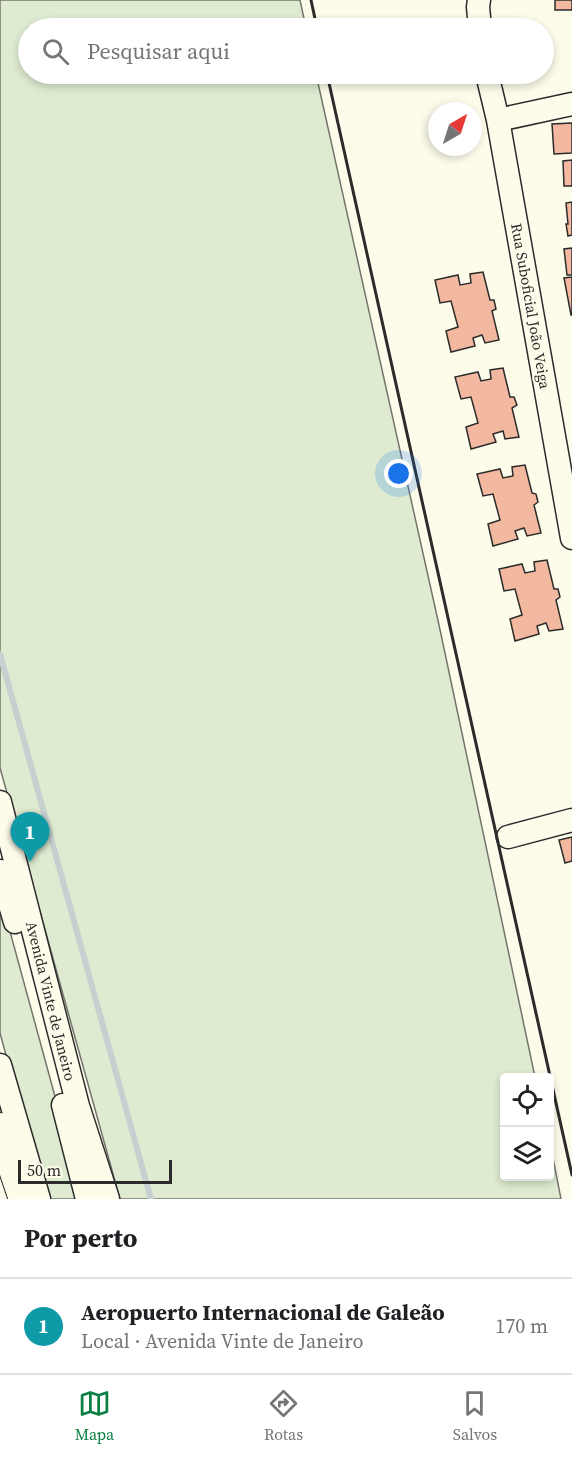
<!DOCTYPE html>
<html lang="pt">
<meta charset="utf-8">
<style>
:root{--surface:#fff;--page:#f6f6f6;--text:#202124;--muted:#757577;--line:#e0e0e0;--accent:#0b8043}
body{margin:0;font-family:"Source Serif 4",serif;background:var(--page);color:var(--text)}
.controls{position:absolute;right:18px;bottom:18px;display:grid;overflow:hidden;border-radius:6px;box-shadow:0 3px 9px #0003}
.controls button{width:54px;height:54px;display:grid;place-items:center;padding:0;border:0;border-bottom:2px solid var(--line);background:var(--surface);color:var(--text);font:30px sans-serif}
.compass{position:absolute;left:428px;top:102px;width:54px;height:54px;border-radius:50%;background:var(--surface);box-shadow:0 3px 9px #0003;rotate:39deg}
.scale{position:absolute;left:18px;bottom:15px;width:154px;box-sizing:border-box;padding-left:6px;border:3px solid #2b2b2b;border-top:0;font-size:16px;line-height:21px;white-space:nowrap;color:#2b2b2b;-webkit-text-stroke:4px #fdfbea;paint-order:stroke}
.you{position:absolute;left:399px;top:474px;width:21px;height:21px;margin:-15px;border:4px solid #fff;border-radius:50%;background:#1a73e8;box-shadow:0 0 0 9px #1a73e833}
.badge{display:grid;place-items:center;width:39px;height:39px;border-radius:50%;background:var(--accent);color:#fff;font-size:20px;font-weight:700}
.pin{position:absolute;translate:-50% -50px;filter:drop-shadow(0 2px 3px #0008)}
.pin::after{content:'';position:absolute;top:32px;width:21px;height:18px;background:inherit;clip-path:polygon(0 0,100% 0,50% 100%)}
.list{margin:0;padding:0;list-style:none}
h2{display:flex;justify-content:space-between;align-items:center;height:78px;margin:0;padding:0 24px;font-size:26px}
h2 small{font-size:20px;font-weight:400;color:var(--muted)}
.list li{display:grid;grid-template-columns:39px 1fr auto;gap:18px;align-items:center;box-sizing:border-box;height:96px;padding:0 24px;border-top:2px solid var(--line)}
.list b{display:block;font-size:22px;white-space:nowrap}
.list p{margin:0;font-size:20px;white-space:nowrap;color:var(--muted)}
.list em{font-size:20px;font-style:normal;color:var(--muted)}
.icon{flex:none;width:33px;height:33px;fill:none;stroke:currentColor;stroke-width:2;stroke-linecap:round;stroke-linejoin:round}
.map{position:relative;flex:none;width:572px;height:1199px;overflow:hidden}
.search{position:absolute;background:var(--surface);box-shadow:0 3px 9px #0003;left:18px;right:18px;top:18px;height:66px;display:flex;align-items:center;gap:15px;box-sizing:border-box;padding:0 21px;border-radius:33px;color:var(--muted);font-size:22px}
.sheet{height:174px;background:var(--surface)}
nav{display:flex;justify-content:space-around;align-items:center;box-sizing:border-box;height:84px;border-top:2px solid var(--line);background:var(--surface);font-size:16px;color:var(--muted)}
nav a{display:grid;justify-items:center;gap:3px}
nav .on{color:var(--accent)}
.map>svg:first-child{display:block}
.green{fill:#deebd1;stroke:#74746e;stroke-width:1.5}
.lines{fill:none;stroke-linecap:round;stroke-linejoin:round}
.stream{stroke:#c7d0d0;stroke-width:6}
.building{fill:#f2b8a0;stroke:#2b2b2b;stroke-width:1.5}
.minor-casing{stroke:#2b2b2b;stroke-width:25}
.major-casing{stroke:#2b2b2b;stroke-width:32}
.minor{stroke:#fdfbea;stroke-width:22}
.major{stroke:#fdfbea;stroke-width:30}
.wall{stroke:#2b2b2b;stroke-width:3}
.labels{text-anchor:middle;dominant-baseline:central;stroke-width:4.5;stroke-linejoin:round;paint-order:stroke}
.street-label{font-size:15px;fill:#2b2b2b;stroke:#fdfbea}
</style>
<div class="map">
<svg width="572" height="1199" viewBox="0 0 572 1199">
<rect width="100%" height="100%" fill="#fdfbea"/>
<!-- green -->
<path class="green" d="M 0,0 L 300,0 L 306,28 L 28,28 L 28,74 L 316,74 L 439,625 L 535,1077 L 504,1078 L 504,1176 L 550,1176 L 550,1143 L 561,1199 L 120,1199 L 0,768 Z
M 0,895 L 83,1199 L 45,1199 L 0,1033 Z"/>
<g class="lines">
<!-- stream -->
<path class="stream" d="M 0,654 L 151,1199"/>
</g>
<!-- building -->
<path class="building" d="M 555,0 L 572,0 L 572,10 L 555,10 Z
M 572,123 L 572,153 L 554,154 L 552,124 Z
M 572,160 L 572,186 L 564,186 L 563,161 Z
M 572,202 L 572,235 L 568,236 L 566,224 L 568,224 L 566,203 Z
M 572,248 L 572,275 L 567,275 L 564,249 Z
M 483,272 L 490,300 L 494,300 L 496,309 L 492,311 L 499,340 L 485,343 L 482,335 L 473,338 L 475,346 L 451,352 L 446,331 L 458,327 L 451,301 L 440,303 L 435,280 L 458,275 L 460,285 L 471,283 L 470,274 Z
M 572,277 L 572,315 L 571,315 L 564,278 Z
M 503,368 L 510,397 L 514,397 L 517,405 L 512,408 L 519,437 L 505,439 L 503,431 L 493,434 L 496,442 L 471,449 L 466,427 L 478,423 L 471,397 L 461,399 L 455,377 L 478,372 L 481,381 L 491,379 L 490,370 Z
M 525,465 L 532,493 L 536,494 L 538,502 L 534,505 L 541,533 L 527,536 L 524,528 L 515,531 L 518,539 L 493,546 L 488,524 L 500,520 L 493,494 L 483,496 L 477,474 L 500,469 L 503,478 L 513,476 L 512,467 Z
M 547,560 L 554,589 L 558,589 L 560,597 L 556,600 L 563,629 L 549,631 L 546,623 L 537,626 L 539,634 L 515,641 L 510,619 L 522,615 L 515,589 L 504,591 L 499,569 L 522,564 L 525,573 L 535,571 L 534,562 Z
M 572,837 L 572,861 L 565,863 L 559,840 Z"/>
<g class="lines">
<defs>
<path id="minor" d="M 479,0 L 478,7 L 480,28
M 487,74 L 498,120 L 572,538
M 498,120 L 572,104
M 0,802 L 78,1106 L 108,1199
M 508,837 L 572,820
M 0,871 L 15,922
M 0,1065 L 39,1199
M 63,1105 L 87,1199"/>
<path id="major" d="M 0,1128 L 24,1199"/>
</defs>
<!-- minor casing -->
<use href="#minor" class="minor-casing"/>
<!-- major casing -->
<use href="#major" class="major-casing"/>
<!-- minor -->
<use href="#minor" class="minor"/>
<!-- major -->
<use href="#major" class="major"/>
<!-- wall -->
<path class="wall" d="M 311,0 L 317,28
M 327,74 L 572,1175"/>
</g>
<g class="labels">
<!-- street labels -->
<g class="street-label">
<text transform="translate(531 306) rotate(80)">Rua Suboficial João Veiga</text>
<text transform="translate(51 1001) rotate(76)">Avenida Vinte de Janeiro</text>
</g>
</g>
</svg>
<div class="controls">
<button><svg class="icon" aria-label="locate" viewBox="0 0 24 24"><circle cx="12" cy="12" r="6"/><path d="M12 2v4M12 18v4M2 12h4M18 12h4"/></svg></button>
<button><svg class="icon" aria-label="layers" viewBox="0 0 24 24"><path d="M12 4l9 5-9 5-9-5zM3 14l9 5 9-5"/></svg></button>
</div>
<svg class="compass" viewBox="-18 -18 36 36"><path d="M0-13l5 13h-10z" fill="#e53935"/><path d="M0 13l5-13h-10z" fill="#757577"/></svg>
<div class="scale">50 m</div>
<div class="you"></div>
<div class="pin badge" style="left:30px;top:862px;background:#0f9aa8">1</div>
<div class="search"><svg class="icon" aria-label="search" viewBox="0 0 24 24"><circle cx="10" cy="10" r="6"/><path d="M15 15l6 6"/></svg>Pesquisar aqui</div>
</div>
<section class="sheet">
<h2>Por perto<small></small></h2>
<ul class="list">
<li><span class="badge" style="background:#0f9aa8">1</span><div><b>Aeropuerto Internacional de Galeão</b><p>Local · Avenida Vinte de Janeiro</p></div><em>170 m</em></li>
</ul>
</section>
<nav>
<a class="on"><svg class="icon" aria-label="map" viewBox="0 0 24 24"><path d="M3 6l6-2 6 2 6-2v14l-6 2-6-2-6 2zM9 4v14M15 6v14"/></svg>Mapa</a>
<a><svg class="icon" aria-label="directions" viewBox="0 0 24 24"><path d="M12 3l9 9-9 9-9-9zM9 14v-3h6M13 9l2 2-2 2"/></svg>Rotas</a>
<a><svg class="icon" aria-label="saved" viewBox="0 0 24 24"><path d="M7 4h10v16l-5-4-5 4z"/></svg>Salvos</a>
</nav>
